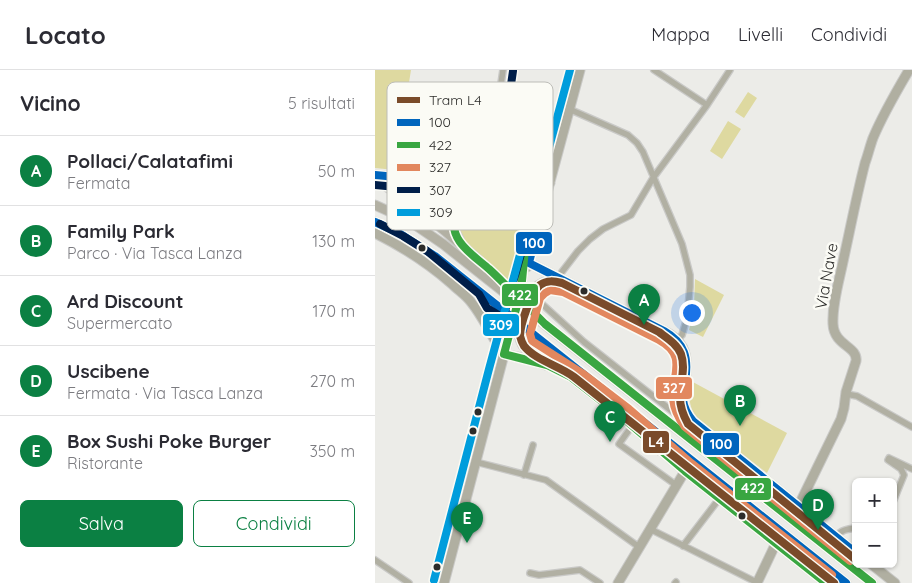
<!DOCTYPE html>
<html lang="it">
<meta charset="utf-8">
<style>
:root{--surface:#fff;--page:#f2f2f3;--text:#2b2b33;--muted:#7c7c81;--line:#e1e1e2;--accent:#0b8043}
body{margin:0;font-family:Quicksand,sans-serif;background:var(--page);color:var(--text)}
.controls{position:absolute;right:15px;bottom:15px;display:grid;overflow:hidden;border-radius:8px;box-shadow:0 1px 4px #0004}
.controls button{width:45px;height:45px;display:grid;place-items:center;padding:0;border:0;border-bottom:1px solid var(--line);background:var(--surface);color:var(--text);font:25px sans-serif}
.you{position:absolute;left:316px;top:242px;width:18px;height:18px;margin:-12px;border:4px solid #fff;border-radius:50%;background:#1a73e8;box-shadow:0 0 0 8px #1a73e833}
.badge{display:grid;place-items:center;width:32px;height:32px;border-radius:50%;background:var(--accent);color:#fff;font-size:16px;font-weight:700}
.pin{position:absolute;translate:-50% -41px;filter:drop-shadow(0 1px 2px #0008)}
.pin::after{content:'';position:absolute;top:26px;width:18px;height:15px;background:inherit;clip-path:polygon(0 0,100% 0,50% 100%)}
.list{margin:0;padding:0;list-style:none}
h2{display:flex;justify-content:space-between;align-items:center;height:65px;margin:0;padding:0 20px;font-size:21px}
h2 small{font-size:16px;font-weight:400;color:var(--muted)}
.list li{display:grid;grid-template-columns:32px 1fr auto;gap:15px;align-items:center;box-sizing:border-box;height:70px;padding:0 20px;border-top:1px solid var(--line)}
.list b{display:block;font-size:19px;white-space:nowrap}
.list p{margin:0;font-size:16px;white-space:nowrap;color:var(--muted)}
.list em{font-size:16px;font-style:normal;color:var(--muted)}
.actions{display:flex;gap:10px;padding:15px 20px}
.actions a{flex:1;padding:11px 0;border:1px solid var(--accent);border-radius:8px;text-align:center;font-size:18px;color:var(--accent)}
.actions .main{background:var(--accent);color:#fff}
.map{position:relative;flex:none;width:537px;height:513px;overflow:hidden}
header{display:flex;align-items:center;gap:30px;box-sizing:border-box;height:70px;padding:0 25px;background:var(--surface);border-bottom:1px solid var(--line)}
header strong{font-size:24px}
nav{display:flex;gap:28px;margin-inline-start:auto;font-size:18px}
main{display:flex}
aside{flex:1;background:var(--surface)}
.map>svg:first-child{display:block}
.green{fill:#ded9a0}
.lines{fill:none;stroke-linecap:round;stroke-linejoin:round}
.street-casing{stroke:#c9c9c7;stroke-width:8}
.secondary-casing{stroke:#c9c9c7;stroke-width:11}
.primary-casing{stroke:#c9c9c7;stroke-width:11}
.street{stroke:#b1b0a3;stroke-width:5.5}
.secondary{stroke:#b0afa1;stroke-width:9}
.primary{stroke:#b2b0a3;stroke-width:9}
.secondary-bridge-casing{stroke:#c9c9c7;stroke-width:11;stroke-linecap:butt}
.secondary-bridge{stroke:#b0afa1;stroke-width:9}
.bus-1-casing{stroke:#fbfbf5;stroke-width:11}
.bus-2-casing{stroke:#fbfbf5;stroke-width:11}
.bus-3-casing{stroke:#fbfbf5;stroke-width:11}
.bus-4-casing{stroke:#fbfbf5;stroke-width:11}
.bus-5-casing{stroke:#fbfbf5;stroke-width:11}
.bus-1{stroke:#0065bd;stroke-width:8}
.bus-2{stroke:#39a641;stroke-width:8}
.bus-3{stroke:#e2875e;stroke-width:8}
.bus-4{stroke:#001e49;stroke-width:8}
.bus-5{stroke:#009ddc;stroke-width:8}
.tram-1-casing{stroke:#fbfbf5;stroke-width:11}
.tram-1{stroke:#7a4b2a;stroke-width:8}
.bus-dot{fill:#2c2c2a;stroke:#fbfbf5;stroke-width:2}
.labels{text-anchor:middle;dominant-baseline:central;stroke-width:5;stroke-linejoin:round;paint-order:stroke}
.street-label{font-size:16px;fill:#2c2c2a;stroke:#fbfbf5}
.key{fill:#fbfbf5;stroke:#bdbdb8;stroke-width:1}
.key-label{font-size:14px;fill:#2c2c2a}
.line-badge{stroke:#fbfbf5;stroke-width:2}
.badge-label{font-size:14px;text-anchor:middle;font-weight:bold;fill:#fff}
</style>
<header>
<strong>Locato</strong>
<nav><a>Mappa</a><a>Livelli</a><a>Condividi</a></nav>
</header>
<main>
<aside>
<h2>Vicino<small>5 risultati</small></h2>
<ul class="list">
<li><span class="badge">A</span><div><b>Pollaci/Calatafimi</b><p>Fermata</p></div><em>50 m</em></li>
<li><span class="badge">B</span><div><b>Family Park</b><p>Parco · Via Tasca Lanza</p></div><em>130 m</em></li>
<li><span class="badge">C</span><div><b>Ard Discount</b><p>Supermercato</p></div><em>170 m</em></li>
<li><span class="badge">D</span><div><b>Uscibene</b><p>Fermata · Via Tasca Lanza</p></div><em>270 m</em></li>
<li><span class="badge">E</span><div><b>Box Sushi Poke Burger</b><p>Ristorante</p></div><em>350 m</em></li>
</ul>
<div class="actions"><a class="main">Salva</a><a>Condividi</a></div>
</aside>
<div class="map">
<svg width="537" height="513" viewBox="0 0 537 513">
<rect width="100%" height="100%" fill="#ecece8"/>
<!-- green -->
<path class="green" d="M 0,0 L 36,0 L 20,100 L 0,98 Z
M 373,22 L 382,28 L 369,48 L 360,42 Z
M 353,51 L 366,59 L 347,89 L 335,81 Z
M 12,113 L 106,120 C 84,126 75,137 75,160 Z
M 104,130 L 143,133 L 151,136 L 153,142 L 145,173 L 138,215 C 127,205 116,196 106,186 C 91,174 71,158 91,139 C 94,135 100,133 104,130 Z
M 320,209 L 349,225 L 328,267 L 314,260 L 319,237 Z
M 316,311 L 412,363 L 392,403 L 321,348 C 313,333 314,328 316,311 Z"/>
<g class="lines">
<defs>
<path id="street" d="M 279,0 L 332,35
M 194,39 L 253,65 L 262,73 L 268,82 L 307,174 L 315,205 L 315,217 L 312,248 L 307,265 L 302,270
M 111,116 L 128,0
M 183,207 L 203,181 L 215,169 L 228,159 L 256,145 L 278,108 L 332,35 L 355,0
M 156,224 L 209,272 L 302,345 L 305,346 L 312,343
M 471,324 L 482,326 L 537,357
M 257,356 L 244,374 L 301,415
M 101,392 L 171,410 L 264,477
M 149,405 L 158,375
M 518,432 L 529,405 L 526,399 L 513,390 L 514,388 L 537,399
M 275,459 L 383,513
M 460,467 C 466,460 472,459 481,458
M 308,476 L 344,429
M 0,490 L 34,513
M 155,503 L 164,505 L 205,500 L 225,513
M 300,513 L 301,512"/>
<path id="secondary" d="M 0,105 L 148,119 C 159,119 166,119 175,113
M 148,119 C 160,127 164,132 167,145
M 0,163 C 28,177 53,193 77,214 C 83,220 91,225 96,232 C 109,248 117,268 129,284
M 154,193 L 289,261 C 307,270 313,282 311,303 C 311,312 307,321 308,330 C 309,339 313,345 318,351 L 481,483
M 152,197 L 205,0
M 154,228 C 161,213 170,210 186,211
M 107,246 L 127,259 L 135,262
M 145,260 C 143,277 154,282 167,289
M 129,284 C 153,289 175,294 196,307 L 247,347 L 310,401 L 451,513
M 423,437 L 466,349 L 469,338 L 471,322 L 481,291 C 483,276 459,276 458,254 C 457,232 465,208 469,187 C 476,155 482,124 490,93 C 493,85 495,76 498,68 C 508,44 521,22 534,0
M 496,494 L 520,513
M 69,513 L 137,254
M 243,513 L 310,401
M 382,513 L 401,473"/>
<path id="primary" d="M 0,110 C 16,118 31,130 45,141 C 77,166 107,192 136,221
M 0,135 L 33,150 L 68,174 L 497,513
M 0,152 L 24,163 L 60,186 L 136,247 L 471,513
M 84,169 C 79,162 77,152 81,144 C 89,122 109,126 127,128 C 135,129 143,129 151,131 L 155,135 L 158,141 L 151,169 L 146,221
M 267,354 L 284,380
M 354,395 L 386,408"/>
</defs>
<!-- street casing -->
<use href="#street" class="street-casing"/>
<!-- secondary casing -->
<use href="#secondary" class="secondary-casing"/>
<!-- primary casing -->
<use href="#primary" class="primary-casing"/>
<!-- street -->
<use href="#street" class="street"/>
<!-- secondary -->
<use href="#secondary" class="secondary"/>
<!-- primary -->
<use href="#primary" class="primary"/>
<defs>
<path id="secondary-bridge" d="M 137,254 L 146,221
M 145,260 L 154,228"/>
</defs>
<!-- secondary-bridge casing -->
<use href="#secondary-bridge" class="secondary-bridge-casing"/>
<!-- secondary-bridge -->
<use href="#secondary-bridge" class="secondary-bridge"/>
<defs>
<path id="bus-1" d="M 0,105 L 148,119 C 153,123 159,126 163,132 C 171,146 157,177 154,193 L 289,261 C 310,273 314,288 310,311 C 309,317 307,323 308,330 C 309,338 313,345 318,351 L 481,483
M 0,152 L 24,163 L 60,186 L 471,513"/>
<path id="bus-2" d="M 104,126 L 119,126 L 151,131 L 155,135 L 158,141 L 151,169 L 146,221 L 144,228 C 134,219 124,208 114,199 C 98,185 71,169 81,144 C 85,133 94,128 104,126 Z
M 144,228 L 170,254 L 497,513
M 144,228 L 129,284 L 172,295 L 196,307 L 247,347 L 310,401 L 451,513"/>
<path id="bus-3" d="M 457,505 L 316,393 L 254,339 L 207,303 L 157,271 L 155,264 L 165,228 L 170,223 L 175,220 L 188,222 L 284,270 C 313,286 297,304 298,329 C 299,340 304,349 310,357 L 475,491"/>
<path id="bus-4" d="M 0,115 L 144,129 L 153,136 L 157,145 L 128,248 L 112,238 L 104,224 L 52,181 L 28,166 L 5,154
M 121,117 L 138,1"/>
<path id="bus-5" d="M 59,510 L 114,299 L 195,0"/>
</defs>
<!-- bus-1 casing -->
<use href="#bus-1" class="bus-1-casing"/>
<!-- bus-2 casing -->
<use href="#bus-2" class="bus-2-casing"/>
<!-- bus-3 casing -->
<use href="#bus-3" class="bus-3-casing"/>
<!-- bus-4 casing -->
<use href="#bus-4" class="bus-4-casing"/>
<!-- bus-5 casing -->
<use href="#bus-5" class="bus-5-casing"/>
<!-- bus-1 -->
<use href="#bus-1" class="bus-1"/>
<!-- bus-2 -->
<use href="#bus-2" class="bus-2"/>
<!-- bus-3 -->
<use href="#bus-3" class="bus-3"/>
<!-- bus-4 -->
<use href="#bus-4" class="bus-4"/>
<!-- bus-5 -->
<use href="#bus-5" class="bus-5"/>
<defs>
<path id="tram-1" d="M 459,513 L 199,307 C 185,296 160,290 149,276 C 147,273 146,270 145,266 C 145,255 156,222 165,215 C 172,210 179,211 187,213 L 284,262 C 292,268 302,274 306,284 C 311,298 305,313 305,328 C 305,338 308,345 313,354 L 481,490"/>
</defs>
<!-- tram-1 casing -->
<use href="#tram-1" class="tram-1-casing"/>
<!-- tram-1 -->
<use href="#tram-1" class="tram-1"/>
</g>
<!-- markers -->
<g class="bus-dot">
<circle cx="47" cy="178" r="4.5"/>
<circle cx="209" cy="221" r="4.5"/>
<circle cx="103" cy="342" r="4.5"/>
<circle cx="98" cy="361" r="4.5"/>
<circle cx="367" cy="446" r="4.5"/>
<circle cx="62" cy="497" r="4.5"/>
</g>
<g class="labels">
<!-- street labels -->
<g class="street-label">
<text transform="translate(451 206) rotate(-80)">Via Nave</text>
</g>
</g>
<!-- legend -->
<rect x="12" y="12" width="166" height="148" rx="8" class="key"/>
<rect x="22" y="27" width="23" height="6" fill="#7a4b2a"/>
<rect x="22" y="49" width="23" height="7" fill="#0065bd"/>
<rect x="22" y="72" width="23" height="6" fill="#39a641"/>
<rect x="22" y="94" width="23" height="7" fill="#e2875e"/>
<rect x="22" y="117" width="23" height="6" fill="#001e49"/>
<rect x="22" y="139" width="23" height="7" fill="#009ddc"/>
<g class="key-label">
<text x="54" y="35">Tram L4</text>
<text x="54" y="57">100</text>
<text x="54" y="80">422</text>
<text x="54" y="102">327</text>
<text x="54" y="125">307</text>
<text x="54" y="147">309</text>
</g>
<g class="line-badge">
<rect x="140" y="161" width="38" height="24" rx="5" fill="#0065bd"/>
<rect x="126" y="213" width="38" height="24" rx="5" fill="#39a641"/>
<rect x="107" y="243" width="38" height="24" rx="5" fill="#009ddc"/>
<rect x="280" y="306" width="38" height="24" rx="5" fill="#e2875e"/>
<rect x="267" y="360" width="28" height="24" rx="5" fill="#7a4b2a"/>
<rect x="327" y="362" width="38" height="24" rx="5" fill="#0065bd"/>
<rect x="359" y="407" width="38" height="24" rx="5" fill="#39a641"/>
</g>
<g class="badge-label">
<text x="159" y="178">100</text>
<text x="145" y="230">422</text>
<text x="126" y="260">309</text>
<text x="299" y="323">327</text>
<text x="281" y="377">L4</text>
<text x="346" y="379">100</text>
<text x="378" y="423">422</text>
</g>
</svg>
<div class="controls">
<button>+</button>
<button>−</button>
</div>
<div class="you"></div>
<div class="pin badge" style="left:269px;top:255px">A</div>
<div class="pin badge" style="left:365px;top:356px">B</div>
<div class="pin badge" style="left:235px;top:372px">C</div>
<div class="pin badge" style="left:443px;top:460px">D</div>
<div class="pin badge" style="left:92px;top:473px">E</div>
</div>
</main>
